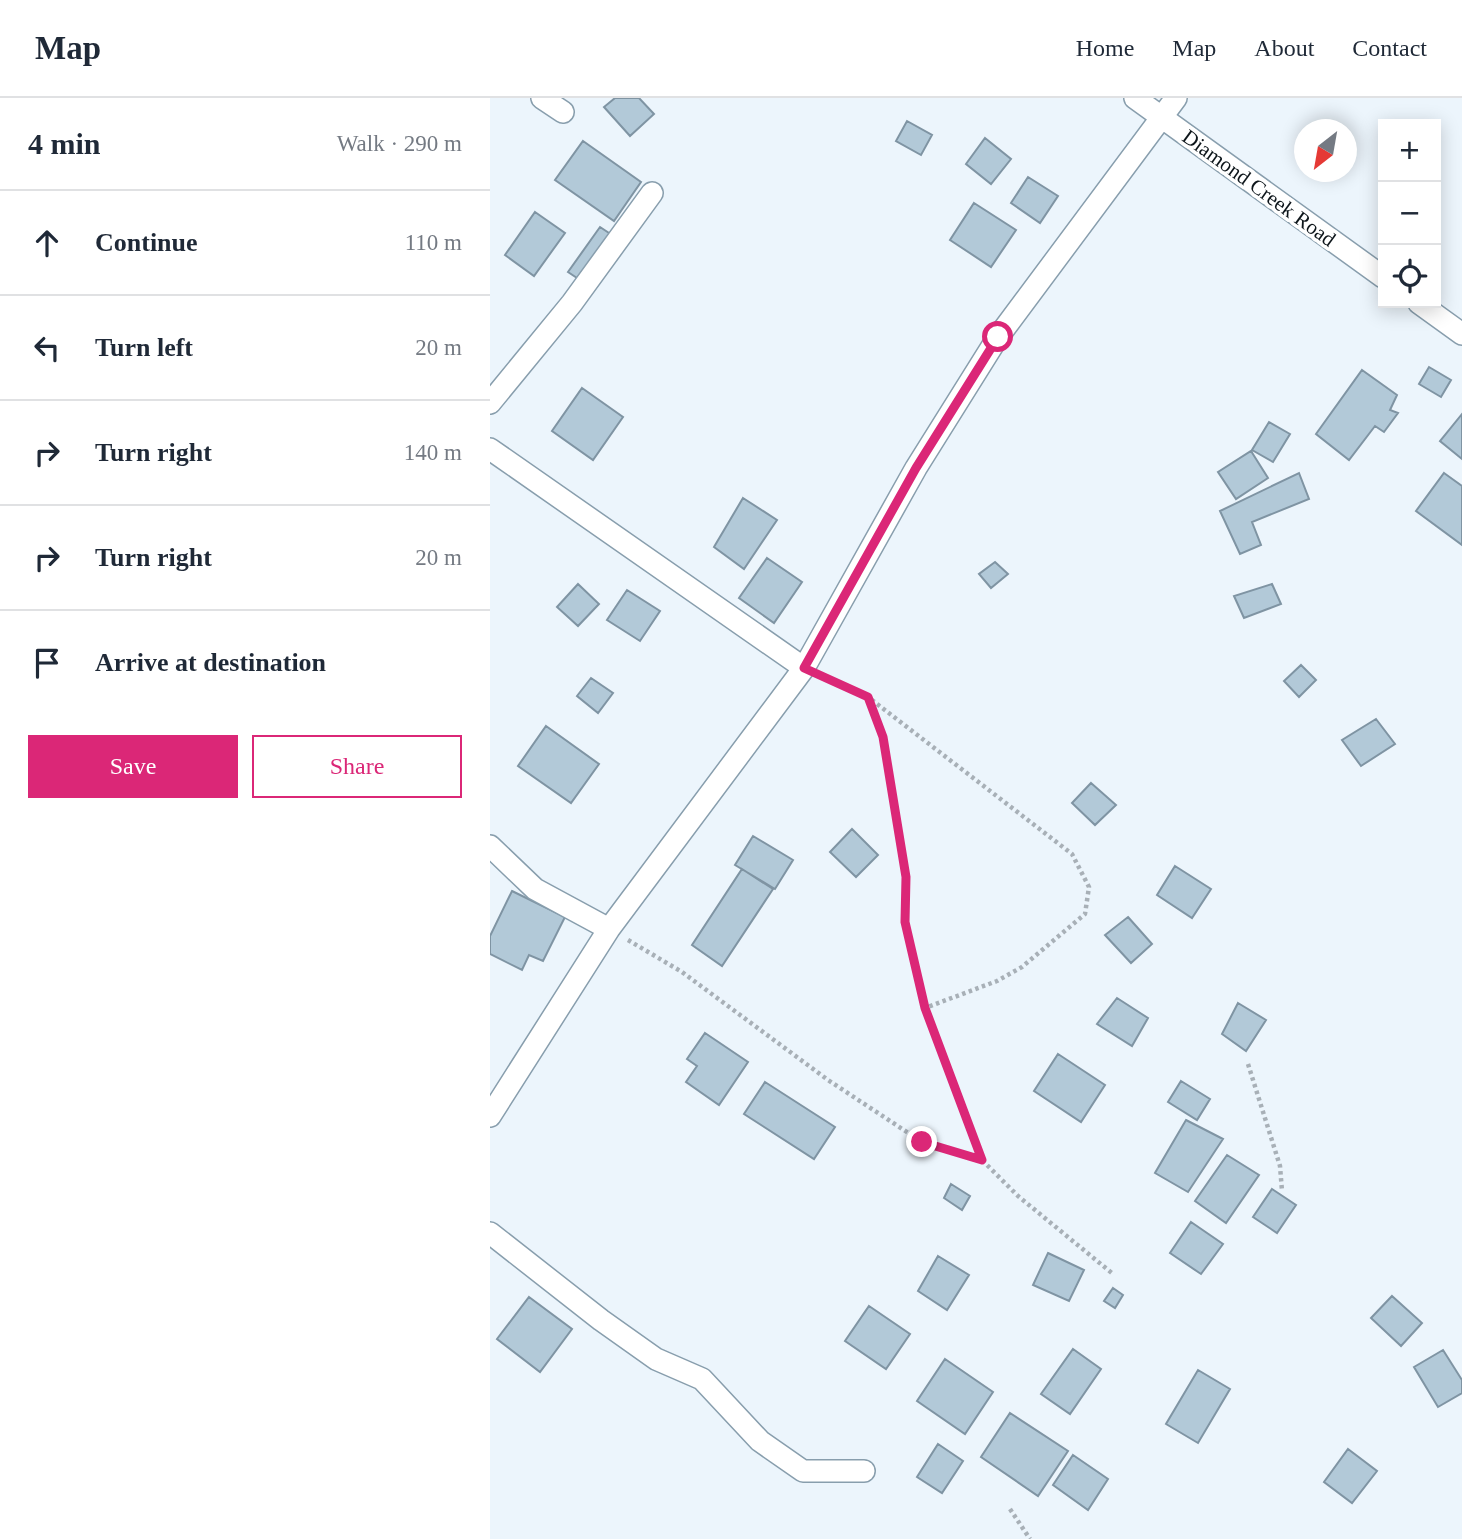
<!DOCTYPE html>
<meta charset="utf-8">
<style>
:root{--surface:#fff;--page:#f6f6f7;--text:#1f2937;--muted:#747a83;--line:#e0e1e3;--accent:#db2777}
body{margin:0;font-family:"Times New Roman",serif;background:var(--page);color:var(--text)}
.controls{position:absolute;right:21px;top:21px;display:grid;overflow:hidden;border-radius:0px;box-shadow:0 4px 18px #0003}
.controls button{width:63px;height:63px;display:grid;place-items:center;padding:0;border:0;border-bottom:2px solid var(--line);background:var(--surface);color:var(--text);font:35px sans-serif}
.compass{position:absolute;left:804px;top:21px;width:63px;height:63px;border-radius:50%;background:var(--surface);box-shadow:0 4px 18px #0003;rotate:211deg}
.stop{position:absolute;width:21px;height:21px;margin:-16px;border:5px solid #db2777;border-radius:50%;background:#fff}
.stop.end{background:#db2777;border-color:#fff;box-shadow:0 2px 7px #0008}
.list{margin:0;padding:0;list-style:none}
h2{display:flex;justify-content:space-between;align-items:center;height:91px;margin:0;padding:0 28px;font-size:30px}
h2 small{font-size:23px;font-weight:400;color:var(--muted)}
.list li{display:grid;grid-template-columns:46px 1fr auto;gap:21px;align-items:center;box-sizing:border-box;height:105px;padding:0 28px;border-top:2px solid var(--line)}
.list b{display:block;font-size:26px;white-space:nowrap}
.list em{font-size:23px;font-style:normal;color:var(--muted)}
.actions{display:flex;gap:14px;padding:21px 28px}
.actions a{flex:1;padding:16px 0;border:2px solid var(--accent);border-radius:0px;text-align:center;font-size:24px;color:var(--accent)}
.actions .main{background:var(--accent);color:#fff}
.icon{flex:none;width:38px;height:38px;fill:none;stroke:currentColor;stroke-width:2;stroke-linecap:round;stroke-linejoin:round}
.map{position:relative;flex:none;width:972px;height:1441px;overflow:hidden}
header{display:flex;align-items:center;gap:42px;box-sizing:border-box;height:98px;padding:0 35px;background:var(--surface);border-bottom:2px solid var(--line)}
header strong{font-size:33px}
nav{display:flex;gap:38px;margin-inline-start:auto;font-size:24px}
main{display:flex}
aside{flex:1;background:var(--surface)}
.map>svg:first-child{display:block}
.building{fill:#b2c9d8;stroke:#7f94a3;stroke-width:2}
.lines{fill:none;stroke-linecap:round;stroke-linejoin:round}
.minor-casing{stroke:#889ead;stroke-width:24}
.path{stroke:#a8b0b7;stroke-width:4.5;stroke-dasharray:3.5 3.5;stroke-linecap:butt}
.minor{stroke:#fff;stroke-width:21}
.route{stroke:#db2777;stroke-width:9}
.labels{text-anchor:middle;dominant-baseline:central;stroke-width:7;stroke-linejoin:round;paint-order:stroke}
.street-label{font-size:21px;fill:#0d151a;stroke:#fff}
</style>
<header>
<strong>Map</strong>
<nav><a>Home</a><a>Map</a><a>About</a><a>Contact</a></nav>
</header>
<main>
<aside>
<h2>4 min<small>Walk · 290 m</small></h2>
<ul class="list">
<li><svg class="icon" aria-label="ahead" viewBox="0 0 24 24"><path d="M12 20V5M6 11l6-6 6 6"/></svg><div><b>Continue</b></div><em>110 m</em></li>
<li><svg class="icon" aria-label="left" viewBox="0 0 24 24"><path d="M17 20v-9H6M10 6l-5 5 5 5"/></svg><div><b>Turn left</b></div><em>20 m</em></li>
<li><svg class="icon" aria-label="right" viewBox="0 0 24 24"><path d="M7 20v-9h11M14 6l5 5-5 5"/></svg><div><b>Turn right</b></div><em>140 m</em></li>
<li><svg class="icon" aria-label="right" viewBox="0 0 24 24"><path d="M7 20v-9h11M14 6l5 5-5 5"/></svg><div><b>Turn right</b></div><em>20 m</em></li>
<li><svg class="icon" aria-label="arrive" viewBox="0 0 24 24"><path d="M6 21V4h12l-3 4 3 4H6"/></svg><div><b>Arrive at destination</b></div></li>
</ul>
<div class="actions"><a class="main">Save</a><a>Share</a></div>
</aside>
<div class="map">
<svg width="972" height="1441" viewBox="0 0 972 1441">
<rect width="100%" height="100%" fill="#ecf5fc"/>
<!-- building -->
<path class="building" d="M 125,0 L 149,0 L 164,16 L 140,38 L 114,9 Z
M 417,23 L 442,37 L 431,57 L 406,43 Z
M 495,40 L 521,61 L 501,86 L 476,66 Z
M 93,43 L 151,84 L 124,123 L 65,82 Z
M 538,79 L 568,98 L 550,125 L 521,105 Z
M 484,105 L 526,132 L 501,169 L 460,142 Z
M 45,114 L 75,135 L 44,178 L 15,157 Z
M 110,129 L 125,139 L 93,184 L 78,174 Z
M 939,269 L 961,282 L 951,299 L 929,286 Z
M 872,272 L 907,297 L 900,312 L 908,315 L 894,334 L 885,328 L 859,362 L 826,336 Z
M 92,290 L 133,319 L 103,362 L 62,333 Z
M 972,316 L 972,361 L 950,343 Z
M 779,324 L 800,336 L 783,364 L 762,352 Z
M 761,353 L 778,380 L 746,401 L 728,374 Z
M 809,375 L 819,401 L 762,424 L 771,447 L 750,456 L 730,413 Z
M 954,375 L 972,388 L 972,447 L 926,413 Z
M 253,400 L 287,422 L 254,471 L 224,449 Z
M 277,460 L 312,484 L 284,525 L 249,500 Z
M 505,464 L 518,476 L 501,490 L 489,476 Z
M 88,486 L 109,506 L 88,528 L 67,509 Z
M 782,486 L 791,506 L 754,520 L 744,498 Z
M 137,492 L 170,513 L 150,543 L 117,522 Z
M 811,567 L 826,582 L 809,599 L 794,583 Z
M 101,580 L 123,595 L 108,615 L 87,598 Z
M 886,621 L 905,646 L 871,668 L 852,642 Z
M 56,628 L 109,666 L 81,705 L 28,668 Z
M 601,685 L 626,707 L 605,727 L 582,705 Z
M 362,731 L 388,757 L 366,779 L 340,754 Z
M 263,738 L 303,762 L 285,791 L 245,767 Z
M 685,768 L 721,791 L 702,820 L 667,797 Z
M 252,771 L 283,791 L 232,868 L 202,847 Z
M 22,793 L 75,819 L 53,863 L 39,857 L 32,872 L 0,856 L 0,838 Z
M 638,819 L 662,846 L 641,865 L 615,837 Z
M 627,900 L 658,920 L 642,948 L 607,926 Z
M 748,905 L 776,922 L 756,953 L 732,936 Z
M 215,935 L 258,964 L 229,1007 L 196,984 L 207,968 L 197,961 Z
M 568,956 L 615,987 L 591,1024 L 544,993 Z
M 691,983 L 720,1001 L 707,1022 L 678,1004 Z
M 275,984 L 345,1029 L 324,1061 L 254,1016 Z
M 696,1022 L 733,1041 L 698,1094 L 665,1075 Z
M 737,1057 L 769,1077 L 736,1125 L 705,1103 Z
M 461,1086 L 480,1098 L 472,1112 L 454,1100 Z
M 782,1091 L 806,1107 L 787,1135 L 763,1119 Z
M 701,1124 L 733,1146 L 711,1176 L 680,1155 Z
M 558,1155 L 594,1172 L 579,1203 L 543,1187 Z
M 448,1158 L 479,1177 L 457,1212 L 428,1193 Z
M 623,1190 L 633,1197 L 625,1210 L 614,1203 Z
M 902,1198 L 932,1225 L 911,1248 L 881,1220 Z
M 39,1199 L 82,1231 L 50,1274 L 7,1241 Z
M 379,1208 L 420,1236 L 396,1271 L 355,1243 Z
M 583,1251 L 611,1271 L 580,1316 L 551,1296 Z
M 953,1252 L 972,1282 L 972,1295 L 948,1309 L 924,1269 Z
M 455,1261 L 503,1294 L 475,1336 L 427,1303 Z
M 708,1272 L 740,1291 L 708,1345 L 676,1326 Z
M 520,1315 L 578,1353 L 548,1398 L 491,1359 Z
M 448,1346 L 473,1363 L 452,1395 L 427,1379 Z
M 858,1351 L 887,1373 L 862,1405 L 834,1384 Z
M 583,1357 L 618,1381 L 598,1412 L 563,1387 Z"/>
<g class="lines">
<defs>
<path id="minor" d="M 52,0 L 73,14
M 645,0 L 893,179
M 929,205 L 972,236
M 0,305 L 82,205 L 162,95
M 0,351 L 314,570
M 0,748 L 45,791 L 119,831
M 0,1018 L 119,831 L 314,570 L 426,370 L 508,239 L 686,0
M 0,1135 L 111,1222 L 166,1261 L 212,1281 L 270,1343 L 313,1373 L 374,1373"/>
</defs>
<!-- minor casing -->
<use href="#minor" class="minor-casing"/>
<!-- path -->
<path class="path" d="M 331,578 L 378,599 L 582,756 L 599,789 L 595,816 L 532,869 L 507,883 L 435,910
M 378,600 L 392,639 L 416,779 L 415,824 L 435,910 L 492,1061
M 138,842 L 192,874 L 338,982 L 432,1044 L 492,1062 L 528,1098 L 623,1176
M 758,966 L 790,1068 L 792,1093
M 520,1411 L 540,1441"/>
<!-- minor -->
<use href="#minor" class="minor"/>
</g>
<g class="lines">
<!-- route -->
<path class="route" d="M 432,1044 L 492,1062 L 435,910 L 415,824 L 416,779 L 393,639 L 378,599 L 314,570 L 426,370 L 508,239"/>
</g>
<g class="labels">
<!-- street labels -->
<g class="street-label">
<text transform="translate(769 90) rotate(36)">Diamond Creek Road</text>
</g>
</g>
</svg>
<div class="controls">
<button>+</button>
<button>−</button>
<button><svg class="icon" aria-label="locate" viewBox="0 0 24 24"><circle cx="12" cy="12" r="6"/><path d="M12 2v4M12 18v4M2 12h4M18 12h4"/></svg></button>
</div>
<svg class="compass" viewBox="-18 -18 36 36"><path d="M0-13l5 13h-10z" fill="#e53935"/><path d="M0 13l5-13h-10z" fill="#747a83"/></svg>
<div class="stop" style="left:508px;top:239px"></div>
<div class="stop end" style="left:432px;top:1044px"></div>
</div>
</main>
